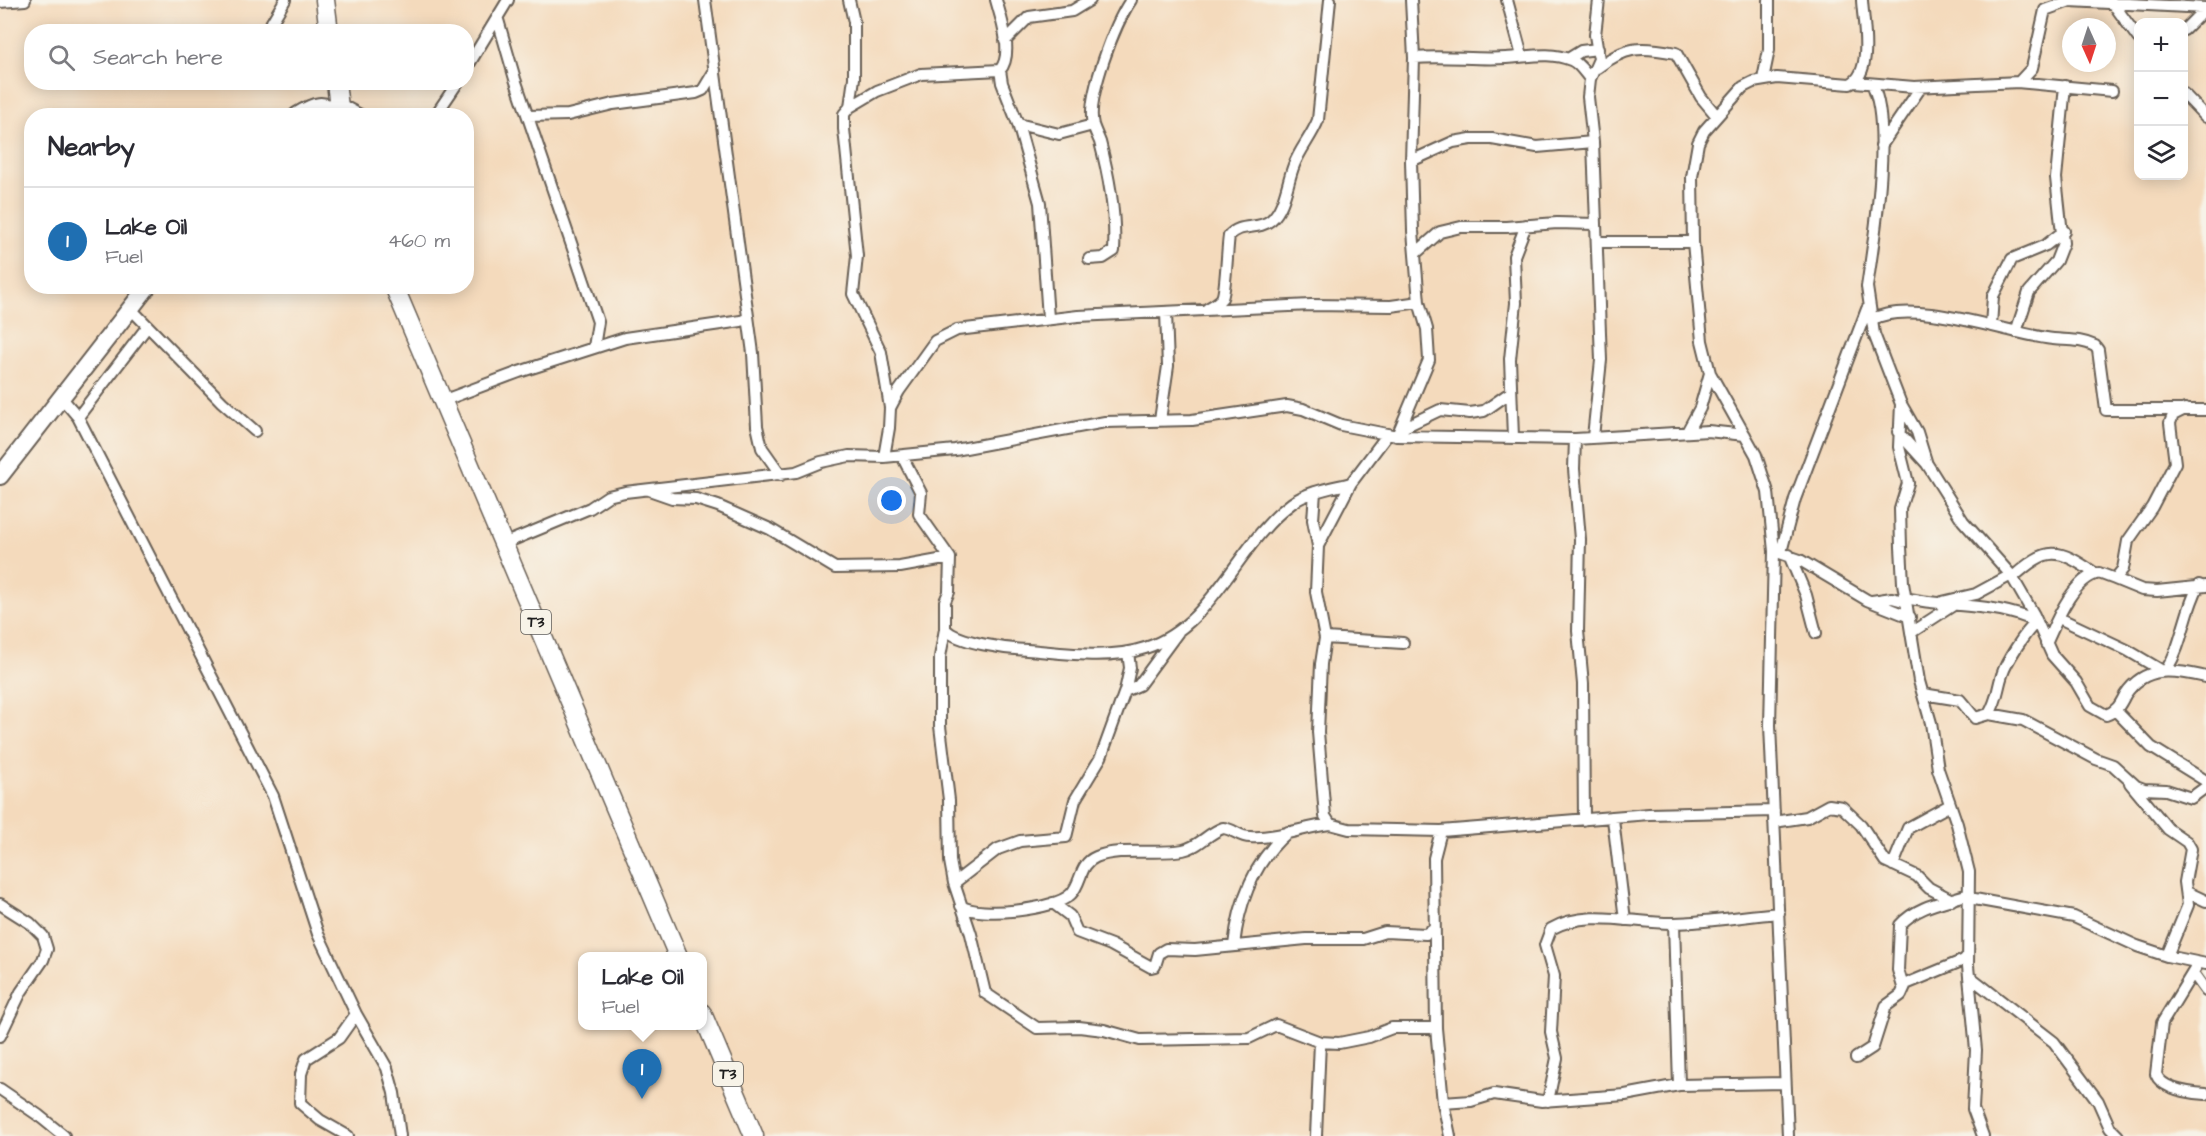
<!DOCTYPE html>
<meta charset="utf-8">
<style>
:root{--surface:#fff;--page:#f2f2f3;--text:#2b2b33;--muted:#7c7c81;--line:#e1e1e2;--accent:#1f6fb2}
body{margin:0;font-family:"Architects Daughter",sans-serif;background:var(--page);color:var(--text)}
.controls{position:absolute;right:18px;top:18px;display:grid;overflow:hidden;border-radius:12px;box-shadow:0 3px 15px #0003}
.controls button{width:54px;height:54px;display:grid;place-items:center;padding:0;border:0;border-bottom:2px solid var(--line);background:var(--surface);color:var(--text);font:30px sans-serif}
.compass{position:absolute;left:2062px;top:18px;width:54px;height:54px;border-radius:50%;background:var(--surface);box-shadow:0 3px 15px #0003;rotate:177deg}
.you{position:absolute;left:892px;top:501px;width:21px;height:21px;margin:-15px;border:4px solid #fff;border-radius:50%;background:#1a73e8;box-shadow:0 0 0 9px #1a73e833}
.badge{display:grid;place-items:center;width:39px;height:39px;border-radius:50%;background:var(--accent);color:#fff;font-size:20px;font-weight:700}
.pin{position:absolute;translate:-50% -50px;filter:drop-shadow(0 2px 3px #0008)}
.pin::after{content:'';position:absolute;top:32px;width:21px;height:18px;background:inherit;clip-path:polygon(0 0,100% 0,50% 100%)}
.popup{position:absolute;left:578px;top:952px;width:129px;height:78px;box-sizing:border-box;display:grid;place-content:center;border-radius:12px;background:var(--surface);filter:drop-shadow(0 2px 4px #0005);font-size:20px;white-space:nowrap;color:var(--muted)}
.popup b{font-size:22px;color:var(--text)}
.popup::after{content:'';position:absolute;left:50%;top:100%;margin-left:-12px;border:12px solid transparent;border-top-color:var(--surface)}
.list{margin:0;padding:0;list-style:none}
h2{display:flex;justify-content:space-between;align-items:center;height:78px;margin:0;padding:0 24px;font-size:26px}
h2 small{font-size:20px;font-weight:400;color:var(--muted)}
.list li{display:grid;grid-template-columns:39px 1fr auto;gap:18px;align-items:center;box-sizing:border-box;height:108px;padding:0 24px;border-top:2px solid var(--line)}
.list b{display:block;font-size:22px;white-space:nowrap}
.list p{margin:0;font-size:20px;white-space:nowrap;color:var(--muted)}
.list em{font-size:20px;font-style:normal;color:var(--muted)}
.icon{flex:none;width:33px;height:33px;fill:none;stroke:currentColor;stroke-width:2;stroke-linecap:round;stroke-linejoin:round}
.map{position:relative;flex:none;width:2206px;height:1136px;overflow:hidden}
.search{position:absolute;background:var(--surface);box-shadow:0 3px 15px #0003;left:24px;top:24px;width:450px;height:66px;display:flex;align-items:center;gap:15px;box-sizing:border-box;padding:0 21px;border-radius:24px;color:var(--muted);font-size:22px}
.panel{position:absolute;background:var(--surface);box-shadow:0 3px 15px #0003;left:24px;top:108px;width:450px;height:186px;border-radius:24px}
.map>svg:first-child{display:block}
.lines{fill:none;stroke-linecap:round;stroke-linejoin:round}
.minor-casing{stroke:#685e54;stroke-width:14}
.primary-casing{stroke:#685e54;stroke-width:20}
.trunk-casing{stroke:#685e54;stroke-width:21}
.minor{stroke:#fff;stroke-width:10}
.primary{stroke:#fff;stroke-width:16}
.trunk{stroke:#fff;stroke-width:18}
.labels{text-anchor:middle;dominant-baseline:central;stroke-width:6;stroke-linejoin:round;paint-order:stroke}
.shield{fill:#f7f3e8;stroke:#5e5c59;stroke-width:1.5}
.shield-label{font-size:15px;font-weight:bold;fill:#1c1c1c}
</style>
<div class="map">
<svg width="2206" height="1136" viewBox="0 0 2206 1136">
<rect width="100%" height="100%" fill="#f7f3e8"/>
<filter id="ink" filterUnits="userSpaceOnUse"><feTurbulence type="fractalNoise" baseFrequency=".0167" numOctaves="2"/><feDisplacementMap in="SourceGraphic" scale="12" xChannelSelector="R" yChannelSelector="G"/><feConvolveMatrix kernelMatrix="1 2 1 2 8 2 1 2 1" color-interpolation-filters="sRGB"/></filter>
<filter id="wash" filterUnits="userSpaceOnUse"><feTurbulence type="fractalNoise" baseFrequency=".008" numOctaves="4" result="noise"/><feDisplacementMap in="SourceGraphic" scale="24" xChannelSelector="R" yChannelSelector="G"/><feGaussianBlur stdDeviation="1.35" result="paint"/><feColorMatrix in="noise" values="0 0 0 0 0 0 0 0 0 0 0 0 0 0 0 0 0 1.4 0 .05"/><feComposite in="paint" operator="in"/></filter>
<g filter="url(#wash)">
<rect width="100%" height="100%" fill="#f4dabc"/>
</g>
<g filter="url(#ink)">
<g class="lines">
<defs>
<path id="minor" d="M 705,0 L 753,353 L 757,426 L 762,448 L 781,475
M 849,0 L 854,22 L 854,78 L 850,107 L 844,114 L 844,129 L 857,256 L 853,294 L 881,352 L 890,408
M 1507,0 L 1522,56
M 0,2 L 25,0
M 2112,2 L 2138,38
M 498,20 L 515,79 L 598,322 L 594,347
M 2184,30 L 2206,8
M 266,32 L 285,0
M 1005,41 L 1029,17 L 1072,11 L 1090,0
M 1414,58 C 1445,55 1475,60 1506,58 C 1529,57 1549,51 1571,60 C 1579,63 1584,72 1590,79
M 1568,59 L 1581,51 L 1598,49
M 1597,68 C 1626,46 1640,46 1676,53 L 1701,97 L 1716,115
M 466,69 L 508,0
M 1000,70 L 1002,83 L 1018,124 L 1040,203 L 1048,318
M 1763,79 L 1769,50 L 1769,0
M 1855,82 L 1914,87 L 2019,82 L 2032,68 L 2045,10 L 2070,1 L 2206,8
M 2017,82 L 2112,91
M 1872,84 C 1893,124 1874,240 1867,287 L 1874,334 L 1901,404 L 1899,447 L 1908,483 L 1900,509 L 1901,547 L 1903,583 L 1919,681 L 1931,723 L 1938,769 L 1957,824 L 1969,872 L 1968,966 L 1976,1050 L 1973,1109 L 1983,1136
M 2184,94 L 2206,117
M 338,103 L 362,116
M 850,107 L 877,91 L 921,74 L 1000,70 C 1014,54 1001,18 996,0
M 435,116 L 458,82
M 528,116 L 568,115 L 613,104 L 696,93 L 703,90 L 715,70
M 1018,124 L 1059,134 L 1093,125
M 1881,146 L 1921,87
M 1411,161 L 1453,142 L 1471,139 L 1492,139 L 1537,147 L 1593,142
M 1597,242 L 1693,242
M 1416,253 L 1440,232 L 1461,227 L 1506,227 L 1557,223 L 1595,224
M 1089,259 L 1103,258 L 1114,251 C 1116,216 1109,176 1100,142 C 1098,137 1095,131 1093,125 C 1086,98 1115,23 1131,0
M 131,309 L 222,402 L 255,431
M 1207,309 C 1212,306 1218,303 1222,298 C 1226,291 1227,247 1229,236 C 1240,222 1258,231 1271,220 C 1285,208 1287,182 1294,165 C 1300,149 1312,136 1318,120 L 1330,0
M 1871,320 C 1911,298 2001,331 2046,338 C 2062,341 2080,338 2095,346 L 2098,350 L 2106,410 L 2206,410
M 1991,326 L 1993,296 L 2012,259 L 2046,245 L 2064,231
M 2016,332 L 2029,292 L 2056,261 L 2063,243 L 2056,178 L 2065,86
M 61,397 L 78,417 L 273,796 L 318,934 L 356,1014 L 387,1068 L 394,1093 L 400,1136
M 442,401 L 519,372 L 625,338 L 741,321 L 748,318
M 1901,404 L 1917,432 L 1926,461
M 78,417 L 147,327
M 1160,420 L 1168,366 L 1166,312
M 1400,429 L 1440,410 L 1470,413 L 1484,411 L 1511,392
M 1687,432 L 1700,408 L 1710,373
M 1898,432 L 1927,464 L 1963,521 L 2011,575 L 2034,615 L 2052,655 L 2076,682 L 2090,706 L 2106,715 C 2117,711 2120,705 2125,695 C 2145,664 2175,670 2206,677
M 1388,434 L 1351,483 L 1318,546 L 1316,592 L 1325,638 L 1321,664 L 1318,732 L 1325,816 L 1330,824 L 1349,829 L 1441,831 L 1649,814 L 1774,811
M 1397,436 L 1429,360 L 1427,329 L 1419,302 L 1413,231 L 1411,161 L 1414,58 L 1411,0
M 1513,437 L 1510,359 L 1516,303 L 1514,256 L 1526,225
M 1593,437 L 1601,360 L 1593,142 L 1588,97 L 1590,79 L 1599,59 L 1595,35 L 1599,0
M 1575,439 L 1574,469 L 1580,539 L 1578,631 L 1583,684 L 1584,820
M 902,456 L 921,493 L 919,514 L 950,558 L 949,592 L 945,601 L 945,629 C 958,643 1007,649 1027,650 C 1064,653 1109,660 1145,648 C 1214,626 1236,544 1292,503 C 1309,491 1331,488 1351,483
M 884,457 L 889,428 L 890,408 L 899,391 L 935,341 L 957,330 L 1078,316 L 1311,305 L 1391,306 L 1419,302
M 649,490 L 672,498 L 696,499 L 718,506 L 770,529 L 835,568 L 900,567 L 950,558
M 1315,492 L 1313,520 L 1318,546
M 503,544 L 590,508 L 608,496 L 625,492 L 796,472 L 821,462 L 849,456 L 884,457 L 955,450 L 1105,422 L 1192,420 L 1287,406 L 1303,409 L 1341,425 L 1397,436 L 1575,439 L 1708,431 L 1745,435
M 1774,551 L 1800,560 L 1867,600 L 1910,617
M 1781,552 L 1795,499 L 1867,309
M 1789,555 L 1806,595 L 1816,633
M 2013,577 C 2048,546 2057,547 2096,574
M 2115,579 L 2142,590 L 2157,591 L 2206,586
M 1906,598 C 1944,607 1989,603 2025,617 C 2029,618 2033,622 2037,624
M 1872,601 L 1892,598 L 1907,602
M 1942,602 L 1976,594 L 2011,575
M 2059,618 L 2127,650 L 2161,670
M 945,629 L 940,657 L 940,726 L 949,800 L 950,861 L 954,883 L 971,934 L 985,993 L 1037,1028 L 1079,1027 L 1104,1030 L 1140,1040 L 1249,1038 L 1276,1025 L 1320,1042 L 1339,1043 L 1369,1037 L 1392,1028 L 1436,1028
M 1912,632 L 1952,606
M 1325,638 L 1403,643
M 2046,644 C 2056,622 2073,578 2099,573 L 2115,579 L 2123,569 L 2128,541 L 2152,507 L 2175,463 L 2170,423 L 2173,415 L 2185,409
M 2167,669 C 2183,643 2184,613 2199,585
M 1125,691 L 1139,685 L 1178,632
M 1923,694 L 1960,700 L 1975,718 L 1989,714 L 2023,720 L 2096,759 L 2113,765 L 2136,786 L 2144,789 L 2166,790 L 2191,798 L 2206,787
M 2116,711 L 2151,747 L 2206,781
M 1989,714 C 1998,699 1997,690 2002,675 C 2006,662 2025,632 2035,624
M 2130,783 L 2168,829 L 2187,842 L 2191,849 L 2185,882 L 2188,905 L 2167,956
M 1613,819 L 1625,920
M 1774,822 L 1807,817 L 1829,805 L 1842,807 L 1861,825 L 1885,861 L 1917,876 L 1929,888 L 1952,900
M 1441,831 L 1434,858 L 1436,1028 L 1443,1103 L 1450,1136
M 1893,865 L 1908,828 L 1950,805
M 954,883 L 998,849 L 1020,841 L 1066,837 L 1075,800 L 1101,757 L 1125,691 L 1130,668 L 1128,652
M 2187,892 L 2206,901
M 1969,898 L 2074,917 L 2137,946 L 2167,956 L 2206,964
M 1053,903 L 1070,916 L 1077,932 L 1111,945 L 1151,967 L 1155,966 L 1159,953 L 1166,949 L 1195,950 L 1306,939 L 1363,939 L 1385,932 L 1426,934 L 1434,928
M 0,904 L 30,923 L 43,936 L 47,949 L 43,960 L 21,992 L 0,1036
M 961,906 C 979,918 1056,910 1071,894 C 1082,883 1079,864 1096,857 C 1120,847 1157,855 1183,850 C 1199,847 1208,833 1223,828 C 1234,829 1239,837 1250,837 C 1274,839 1305,827 1330,824
M 1674,923 L 1679,1085
M 1234,945 C 1239,901 1254,861 1288,832
M 2198,964 L 2162,1023 L 2156,1074 C 2162,1090 2191,1093 2206,1094
M 2193,973 L 2206,991
M 1969,976 L 2054,1042 L 2098,1101 L 2110,1128 L 2118,1136
M 1903,987 L 1898,970 L 1900,925 C 1918,905 1945,902 1969,894
M 1856,1058 L 1873,1047 L 1886,1006 L 1901,995 L 1906,984 L 1964,960 L 1968,955
M 0,1089 L 38,1115 L 64,1136
M 1548,1101 L 1557,1058 L 1551,1032 L 1554,976 L 1545,945 L 1551,929 C 1587,908 1635,924 1674,923 C 1709,922 1744,916 1779,913
M 1443,1103 L 1471,1101 L 1494,1094 L 1542,1101 L 1625,1095 L 1679,1085 L 1784,1083
M 348,1136 L 320,1120 L 300,1103 L 301,1074 L 306,1059 L 339,1038 L 356,1014
M 1316,1136 L 1320,1042
M 1788,1136 L 1770,725 L 1774,551 L 1768,492 L 1756,455 L 1710,373 L 1702,341 L 1693,242 L 1692,177 L 1698,143 L 1704,131 L 1743,87 L 1753,82 L 1777,78 L 1850,84 C 1874,73 1863,22 1862,0"/>
<path id="primary" d="M 297,116 C 314,105 324,101 340,115
M 0,476 L 148,286"/>
<path id="trunk" d="M 325,0 L 329,32
M 336,82 L 340,116
M 394,286 L 678,956
M 702,1013 L 754,1136"/>
</defs>
<!-- minor casing -->
<use href="#minor" class="minor-casing"/>
<!-- primary casing -->
<use href="#primary" class="primary-casing"/>
<!-- trunk casing -->
<use href="#trunk" class="trunk-casing"/>
<!-- minor -->
<use href="#minor" class="minor"/>
<!-- primary -->
<use href="#primary" class="primary"/>
<!-- trunk -->
<use href="#trunk" class="trunk"/>
</g>
</g>
<g class="labels">
<!-- shield labels -->
<g class="shield">
<rect x="521" y="610" width="30" height="24" rx="4.5"/>
<rect x="713" y="1062" width="30" height="24" rx="4.5"/>
</g>
<g class="shield-label">
<text x="536" y="622">T3</text>
<text x="728" y="1074">T3</text>
</g>
</g>
</svg>
<div class="controls">
<button>+</button>
<button>−</button>
<button><svg class="icon" aria-label="layers" viewBox="0 0 24 24"><path d="M12 4l9 5-9 5-9-5zM3 14l9 5 9-5"/></svg></button>
</div>
<svg class="compass" viewBox="-18 -18 36 36"><path d="M0-13l5 13h-10z" fill="#e53935"/><path d="M0 13l5-13h-10z" fill="#7c7c81"/></svg>
<div class="you"></div>
<div class="pin badge" style="left:642px;top:1099px">1</div>
<div class="popup"><b>Lake Oil</b>Fuel</div>
<div class="search"><svg class="icon" aria-label="search" viewBox="0 0 24 24"><circle cx="10" cy="10" r="6"/><path d="M15 15l6 6"/></svg>Search here</div>
<section class="panel">
<h2>Nearby<small></small></h2>
<ul class="list">
<li><span class="badge">1</span><div><b>Lake Oil</b><p>Fuel</p></div><em>460 m</em></li>
</ul>
</section>
</div>
